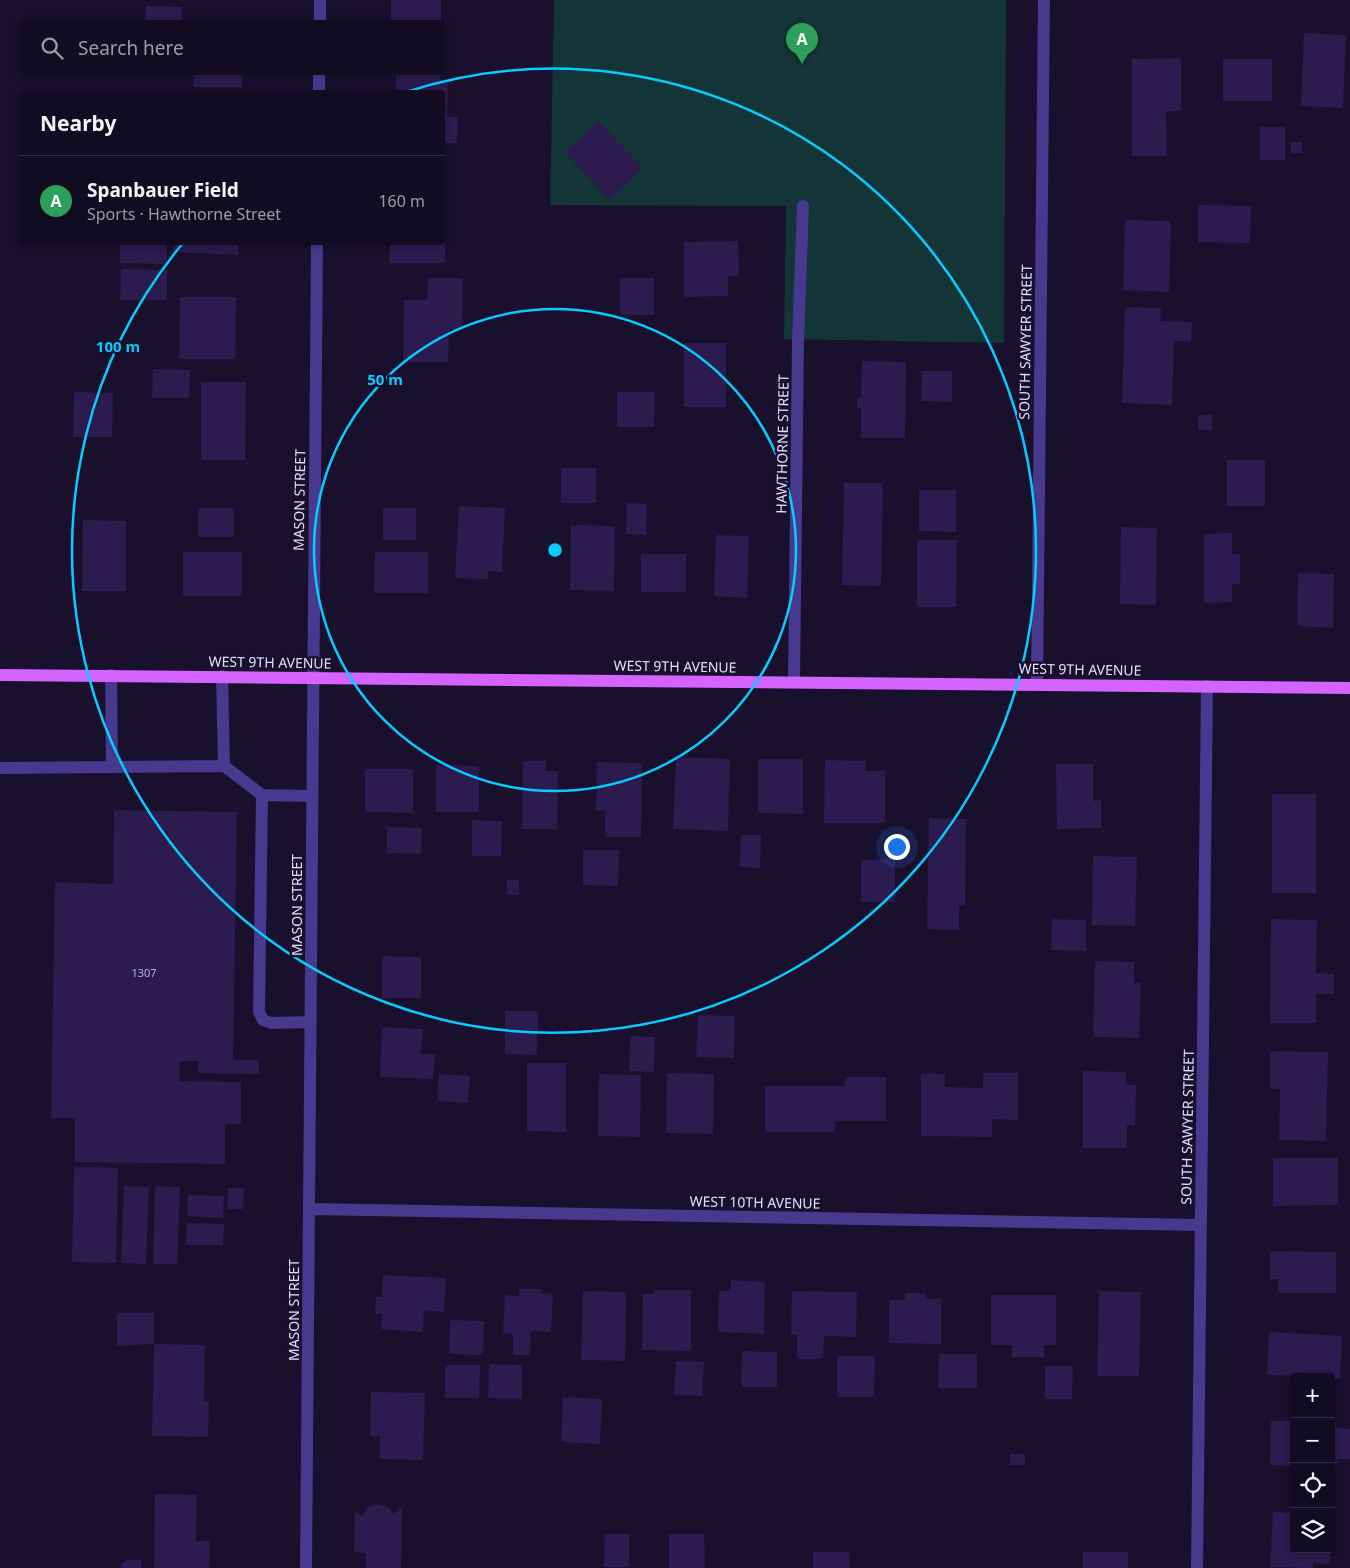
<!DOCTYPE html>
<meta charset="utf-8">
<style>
:root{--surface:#120c22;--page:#1f1a2f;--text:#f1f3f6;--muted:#9c9ba5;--line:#312c40;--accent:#db2777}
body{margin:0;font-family:"Noto Sans",sans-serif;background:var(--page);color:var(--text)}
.controls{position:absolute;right:15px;bottom:15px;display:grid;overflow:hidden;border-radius:5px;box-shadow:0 2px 8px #0003}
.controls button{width:45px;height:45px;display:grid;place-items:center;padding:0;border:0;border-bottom:1px solid var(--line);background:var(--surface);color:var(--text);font:25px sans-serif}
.you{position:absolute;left:896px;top:846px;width:18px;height:18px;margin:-12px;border:4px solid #fff;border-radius:50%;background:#1a73e8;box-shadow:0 0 0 8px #1a73e833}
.badge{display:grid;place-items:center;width:32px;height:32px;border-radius:50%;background:var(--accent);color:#fff;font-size:16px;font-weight:700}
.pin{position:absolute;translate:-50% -41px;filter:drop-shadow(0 1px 2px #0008)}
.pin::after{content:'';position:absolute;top:26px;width:18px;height:15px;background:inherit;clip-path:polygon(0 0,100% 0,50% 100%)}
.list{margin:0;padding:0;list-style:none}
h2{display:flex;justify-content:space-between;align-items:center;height:65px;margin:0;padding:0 20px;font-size:21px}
h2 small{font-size:16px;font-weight:400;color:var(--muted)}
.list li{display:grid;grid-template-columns:32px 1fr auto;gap:15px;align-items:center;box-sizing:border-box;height:90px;padding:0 20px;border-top:1px solid var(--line)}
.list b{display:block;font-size:19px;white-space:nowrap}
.list p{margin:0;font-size:16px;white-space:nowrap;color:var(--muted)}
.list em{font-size:16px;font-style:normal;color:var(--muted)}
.icon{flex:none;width:28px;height:28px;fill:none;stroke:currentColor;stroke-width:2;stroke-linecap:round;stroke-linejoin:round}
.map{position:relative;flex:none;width:1350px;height:1568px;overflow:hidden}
.search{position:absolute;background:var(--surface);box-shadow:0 2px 8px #0003;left:20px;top:20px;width:425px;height:55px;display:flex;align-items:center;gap:12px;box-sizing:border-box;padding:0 18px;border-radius:5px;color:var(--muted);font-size:19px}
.panel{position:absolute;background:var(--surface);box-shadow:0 2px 8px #0003;left:20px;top:90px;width:425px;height:155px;border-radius:5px}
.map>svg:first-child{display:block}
.green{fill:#133537}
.building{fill:#2b1b4f}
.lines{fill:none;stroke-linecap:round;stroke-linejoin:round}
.minor{stroke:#46398e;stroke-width:12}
.major{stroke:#d563ff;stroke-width:12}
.ring{fill:none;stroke:#08ccff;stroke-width:2.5}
.labels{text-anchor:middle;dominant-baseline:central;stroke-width:5;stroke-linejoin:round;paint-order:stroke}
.number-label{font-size:11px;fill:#b6acd3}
.street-label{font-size:14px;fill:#e4dcff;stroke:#18102d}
.centre{fill:#08ccff;stroke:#18102d;stroke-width:2.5}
.ring-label{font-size:15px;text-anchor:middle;font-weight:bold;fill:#08ccff;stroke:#18102d;stroke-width:5;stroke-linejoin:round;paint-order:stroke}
</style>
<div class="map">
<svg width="1350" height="1568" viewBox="0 0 1350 1568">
<rect width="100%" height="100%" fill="#18102d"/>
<!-- green -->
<path class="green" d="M 554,0 L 1006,0 L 1004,343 L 784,339 L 786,206 L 550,205 Z"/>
<!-- building -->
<path class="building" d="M 391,0 L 441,0 L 441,22 L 391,22 Z
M 146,6 L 182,7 L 181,22 L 145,22 Z
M 194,21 L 242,21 L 242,22 L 194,22 Z
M 1304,33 L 1346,35 L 1343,108 L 1301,106 Z
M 1181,58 L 1181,111 L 1166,111 L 1167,156 L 1132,156 L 1132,59 Z
M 1223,59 L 1272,59 L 1272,101 L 1223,101 Z
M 194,72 L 242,72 L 242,87 L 194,87 Z
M 396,72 L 441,72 L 440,80 L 448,80 L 447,117 L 458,117 L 457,143 L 442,143 L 442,92 L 396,92 Z
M 598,121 L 643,168 L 610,200 L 565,153 Z
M 1260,127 L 1285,127 L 1285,160 L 1260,160 Z
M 1291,142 L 1302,142 L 1302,153 L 1291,153 Z
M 442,159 L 445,159 L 445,263 L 389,263 L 390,242 L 442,242 Z
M 1198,205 L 1251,206 L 1250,243 L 1198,242 Z
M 1125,220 L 1171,221 L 1169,292 L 1123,290 Z
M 738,241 L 739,276 L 728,276 L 728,296 L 684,297 L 684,242 Z
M 120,242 L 167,242 L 167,264 L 120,263 Z
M 173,242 L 238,242 L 238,255 L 173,252 Z
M 121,269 L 167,270 L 167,300 L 120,300 Z
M 428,278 L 463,278 L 462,330 L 449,329 L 448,362 L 403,362 L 404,300 L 427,300 Z
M 620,278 L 654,278 L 654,315 L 620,315 Z
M 180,297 L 236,297 L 235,359 L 179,359 Z
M 1125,307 L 1161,308 L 1160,321 L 1192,322 L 1191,342 L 1174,341 L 1172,405 L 1122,403 Z
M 684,343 L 726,343 L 726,407 L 684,407 Z
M 862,361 L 906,362 L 905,438 L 861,438 L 861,408 L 857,408 L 857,398 L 861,398 Z
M 153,369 L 190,370 L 189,398 L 152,398 Z
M 922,371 L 952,371 L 952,402 L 921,401 Z
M 201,382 L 246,382 L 245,460 L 201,460 Z
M 74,392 L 113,393 L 112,437 L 73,437 Z
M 617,392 L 655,392 L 654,427 L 617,427 Z
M 1198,415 L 1212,415 L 1212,430 L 1198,430 Z
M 1227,460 L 1265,460 L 1265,506 L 1227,506 Z
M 561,468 L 596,468 L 596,503 L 561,503 Z
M 844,483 L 883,483 L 881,586 L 842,585 Z
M 919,490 L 956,490 L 956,532 L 919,531 Z
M 627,503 L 647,504 L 646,535 L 626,534 Z
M 459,506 L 505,508 L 502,572 L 488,571 L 488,579 L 455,578 Z
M 198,508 L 234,508 L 234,537 L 198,537 Z
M 383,508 L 416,508 L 416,540 L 383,540 Z
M 83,520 L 126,521 L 126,591 L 82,591 Z
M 571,525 L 615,526 L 614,591 L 570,590 Z
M 1121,527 L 1157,528 L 1156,605 L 1120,604 Z
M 1232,533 L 1232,554 L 1240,554 L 1240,584 L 1232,584 L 1232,602 L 1204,603 L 1204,534 Z
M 716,535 L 749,536 L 747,598 L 714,596 Z
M 917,540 L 957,540 L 956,607 L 917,607 Z
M 183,552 L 242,552 L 242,596 L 183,596 Z
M 375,552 L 428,552 L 428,593 L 374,593 Z
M 641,554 L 686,554 L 686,592 L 641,592 Z
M 1298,573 L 1334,574 L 1333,628 L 1297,626 Z
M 676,757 L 730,759 L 728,831 L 673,829 Z
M 758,759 L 803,759 L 803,814 L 758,813 Z
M 825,760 L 866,761 L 865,771 L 885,771 L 885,823 L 824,823 Z
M 523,761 L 546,761 L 546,771 L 558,771 L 557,829 L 522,829 Z
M 597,762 L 642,763 L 641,837 L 605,837 L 605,811 L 596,811 Z
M 1056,764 L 1093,764 L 1093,801 L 1101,800 L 1101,828 L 1057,829 Z
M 436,765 L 479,766 L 479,812 L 436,812 Z
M 365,769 L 413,769 L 413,813 L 365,812 Z
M 1272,794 L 1316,794 L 1316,893 L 1272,893 Z
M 114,810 L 237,812 L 233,1060 L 259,1060 L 259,1074 L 198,1073 L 198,1061 L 180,1061 L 179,1081 L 241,1082 L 241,1124 L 225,1124 L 225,1164 L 75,1162 L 75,1118 L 51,1118 L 55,882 L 113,884 Z
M 929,818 L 966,819 L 965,905 L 959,905 L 959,930 L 927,929 Z
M 472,820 L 502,821 L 501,856 L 472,856 Z
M 387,827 L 422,828 L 421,854 L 387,853 Z
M 741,835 L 761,835 L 760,868 L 740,867 Z
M 583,850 L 619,850 L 618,886 L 583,885 Z
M 1093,856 L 1137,857 L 1135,926 L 1092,925 Z
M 895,859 L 895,902 L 861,902 L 861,860 Z
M 507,880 L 519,880 L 519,895 L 507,895 Z
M 1052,919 L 1086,920 L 1086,951 L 1051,950 Z
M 1271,919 L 1317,920 L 1316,973 L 1334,974 L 1334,994 L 1316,994 L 1316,1023 L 1270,1023 Z
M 382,956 L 421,957 L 421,998 L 382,998 Z
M 1095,961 L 1134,962 L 1134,983 L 1141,983 L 1139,1038 L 1093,1037 Z
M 505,1011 L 538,1011 L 537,1055 L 505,1054 Z
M 698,1015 L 735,1016 L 734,1058 L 696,1057 Z
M 382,1027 L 423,1029 L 421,1054 L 435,1054 L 433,1079 L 380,1077 Z
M 630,1036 L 655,1037 L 654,1072 L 629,1071 Z
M 1270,1051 L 1328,1052 L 1326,1141 L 1279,1140 L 1280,1089 L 1270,1089 Z
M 527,1063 L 566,1063 L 566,1132 L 527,1131 Z
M 1083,1071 L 1126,1072 L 1126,1085 L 1136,1085 L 1135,1125 L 1127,1125 L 1127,1148 L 1083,1148 Z
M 667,1073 L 714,1074 L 713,1134 L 666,1133 Z
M 921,1073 L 945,1074 L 945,1087 L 983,1088 L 983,1073 L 1018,1073 L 1018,1120 L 992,1119 L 992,1137 L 921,1136 Z
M 439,1074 L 470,1076 L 468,1103 L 437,1101 Z
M 599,1074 L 641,1075 L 640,1137 L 598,1136 Z
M 845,1077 L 886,1077 L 886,1121 L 835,1121 L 835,1132 L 765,1132 L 765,1086 L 845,1086 Z
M 1273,1158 L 1338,1158 L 1338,1205 L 1273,1206 Z
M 74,1167 L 118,1168 L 116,1263 L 72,1262 Z
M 124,1186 L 149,1187 L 146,1264 L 121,1263 Z
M 155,1186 L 180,1187 L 177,1264 L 153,1264 Z
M 228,1188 L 244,1188 L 243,1209 L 227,1209 Z
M 188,1195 L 224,1196 L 223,1218 L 187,1216 Z
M 187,1223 L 224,1224 L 223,1245 L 186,1245 Z
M 1270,1251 L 1336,1252 L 1336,1293 L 1278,1293 L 1278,1279 L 1270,1279 Z
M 383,1275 L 446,1278 L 444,1312 L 424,1310 L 423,1332 L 381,1329 L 382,1314 L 375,1314 L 376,1297 L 382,1297 Z
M 731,1280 L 765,1282 L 764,1334 L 718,1332 L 719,1291 L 731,1291 Z
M 519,1289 L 541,1289 L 541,1293 L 553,1294 L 551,1332 L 531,1331 L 530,1355 L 513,1355 L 513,1334 L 503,1333 L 505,1295 L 519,1296 Z
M 654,1290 L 691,1290 L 691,1351 L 642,1350 L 643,1294 L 653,1294 Z
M 583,1291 L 626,1292 L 625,1361 L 581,1360 Z
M 792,1291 L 857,1292 L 856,1337 L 824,1336 L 823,1356 L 820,1359 L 800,1359 L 797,1356 L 797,1335 L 791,1335 Z
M 1099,1291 L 1141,1292 L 1139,1376 L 1097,1376 Z
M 905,1293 L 925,1293 L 925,1299 L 941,1299 L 941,1344 L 889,1343 L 889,1300 L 905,1300 Z
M 991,1295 L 1056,1295 L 1056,1345 L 1044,1345 L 1044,1357 L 1012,1357 L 1012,1345 L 991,1345 Z
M 117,1313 L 154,1313 L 154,1344 L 205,1345 L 204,1401 L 209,1401 L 208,1437 L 152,1436 L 154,1344 L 117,1346 Z
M 450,1320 L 484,1321 L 483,1355 L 449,1354 Z
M 1269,1332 L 1342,1336 L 1340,1379 L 1331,1379 L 1331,1377 L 1267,1375 Z
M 742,1351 L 777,1352 L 777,1387 L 741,1387 Z
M 939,1354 L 977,1354 L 977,1388 L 938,1388 Z
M 837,1356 L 875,1356 L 874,1397 L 837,1397 Z
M 676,1361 L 704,1362 L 702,1396 L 674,1395 Z
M 489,1364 L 522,1365 L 522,1399 L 488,1398 Z
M 445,1365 L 480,1365 L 479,1398 L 445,1398 Z
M 1045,1366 L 1073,1366 L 1072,1399 L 1045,1399 Z
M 371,1392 L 425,1393 L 423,1460 L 380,1459 L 380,1436 L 370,1436 Z
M 563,1397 L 602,1399 L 600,1444 L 561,1442 Z
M 1271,1421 L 1294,1421 L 1294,1466 L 1270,1465 Z
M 1331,1422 L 1336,1422 L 1336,1428 L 1350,1429 L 1350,1459 L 1337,1459 L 1337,1466 L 1331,1466 Z
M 1010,1454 L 1025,1454 L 1025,1465 L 1010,1465 Z
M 155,1494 L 197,1495 L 196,1541 L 210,1541 L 209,1568 L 154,1568 Z
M 375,1504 L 387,1506 L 394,1514 L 402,1505 L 401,1568 L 366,1568 L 366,1553 L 354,1552 L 355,1512 L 362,1516 L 367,1508 Z
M 1273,1512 L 1294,1513 L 1294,1549 L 1331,1549 L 1330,1564 L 1313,1563 L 1313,1568 L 1270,1567 Z
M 605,1534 L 629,1534 L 629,1567 L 604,1567 Z
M 669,1534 L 704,1534 L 705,1568 L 669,1568 Z
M 813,1552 L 849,1552 L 850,1568 L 813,1568 Z
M 1083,1552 L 1128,1552 L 1128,1568 L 1083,1568 Z
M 126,1560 L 141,1560 L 141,1568 L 121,1568 L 121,1564 Z"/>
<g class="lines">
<!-- minor -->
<path class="minor" d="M 320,22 L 320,0
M 319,92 L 319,72
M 111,675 L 112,767
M 222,676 L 224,766 L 262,795 L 312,796
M 794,682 L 798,340 L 803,206
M 1037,684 L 1044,0
M 0,768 L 224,766
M 262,795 L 259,1012 L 263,1020 L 271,1023 L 311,1022
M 309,1209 L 1201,1225
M 306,1568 C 309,1126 312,684 317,242
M 1197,1568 L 1207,686"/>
<!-- major -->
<path class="major" d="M 0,675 L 1350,688"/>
</g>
<!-- distance rings -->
<g class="ring">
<circle cx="555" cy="550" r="241"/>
<path d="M406 92A482 482 0 1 1 183 243"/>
</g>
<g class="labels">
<!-- number labels -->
<g class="number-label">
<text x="144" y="972">1307</text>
</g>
<!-- street labels -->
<g class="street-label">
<text transform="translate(1025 342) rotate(-89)">SOUTH SAWYER STREET</text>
<text transform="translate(782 444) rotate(-89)">HAWTHORNE STREET</text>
<text transform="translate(299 500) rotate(-89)">MASON STREET</text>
<text transform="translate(270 662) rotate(1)">WEST 9TH AVENUE</text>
<text transform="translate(675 666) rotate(1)">WEST 9TH AVENUE</text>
<text transform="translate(1080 669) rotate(1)">WEST 9TH AVENUE</text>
<text transform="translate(296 905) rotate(-90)">MASON STREET</text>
<text transform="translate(1187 1127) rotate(-89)">SOUTH SAWYER STREET</text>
<text transform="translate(755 1202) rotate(1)">WEST 10TH AVENUE</text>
<text transform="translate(293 1310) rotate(-90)">MASON STREET</text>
</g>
</g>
<circle cx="555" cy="550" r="8" class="centre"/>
<g class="ring-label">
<text x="118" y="352">100 m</text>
<text x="385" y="385">50 m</text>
</g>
</svg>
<div class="controls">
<button>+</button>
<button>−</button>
<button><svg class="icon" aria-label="locate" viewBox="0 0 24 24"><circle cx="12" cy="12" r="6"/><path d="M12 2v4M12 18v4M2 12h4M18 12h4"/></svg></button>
<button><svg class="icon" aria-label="layers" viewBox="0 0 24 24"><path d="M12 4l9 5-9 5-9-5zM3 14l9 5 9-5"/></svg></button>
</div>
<div class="you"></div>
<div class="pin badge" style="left:802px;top:64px;background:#2e9e5b">A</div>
<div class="search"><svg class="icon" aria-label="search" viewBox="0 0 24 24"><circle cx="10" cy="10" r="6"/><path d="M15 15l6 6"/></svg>Search here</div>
<section class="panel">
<h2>Nearby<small></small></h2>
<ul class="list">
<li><span class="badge" style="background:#2e9e5b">A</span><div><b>Spanbauer Field</b><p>Sports · Hawthorne Street</p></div><em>160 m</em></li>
</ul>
</section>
</div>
